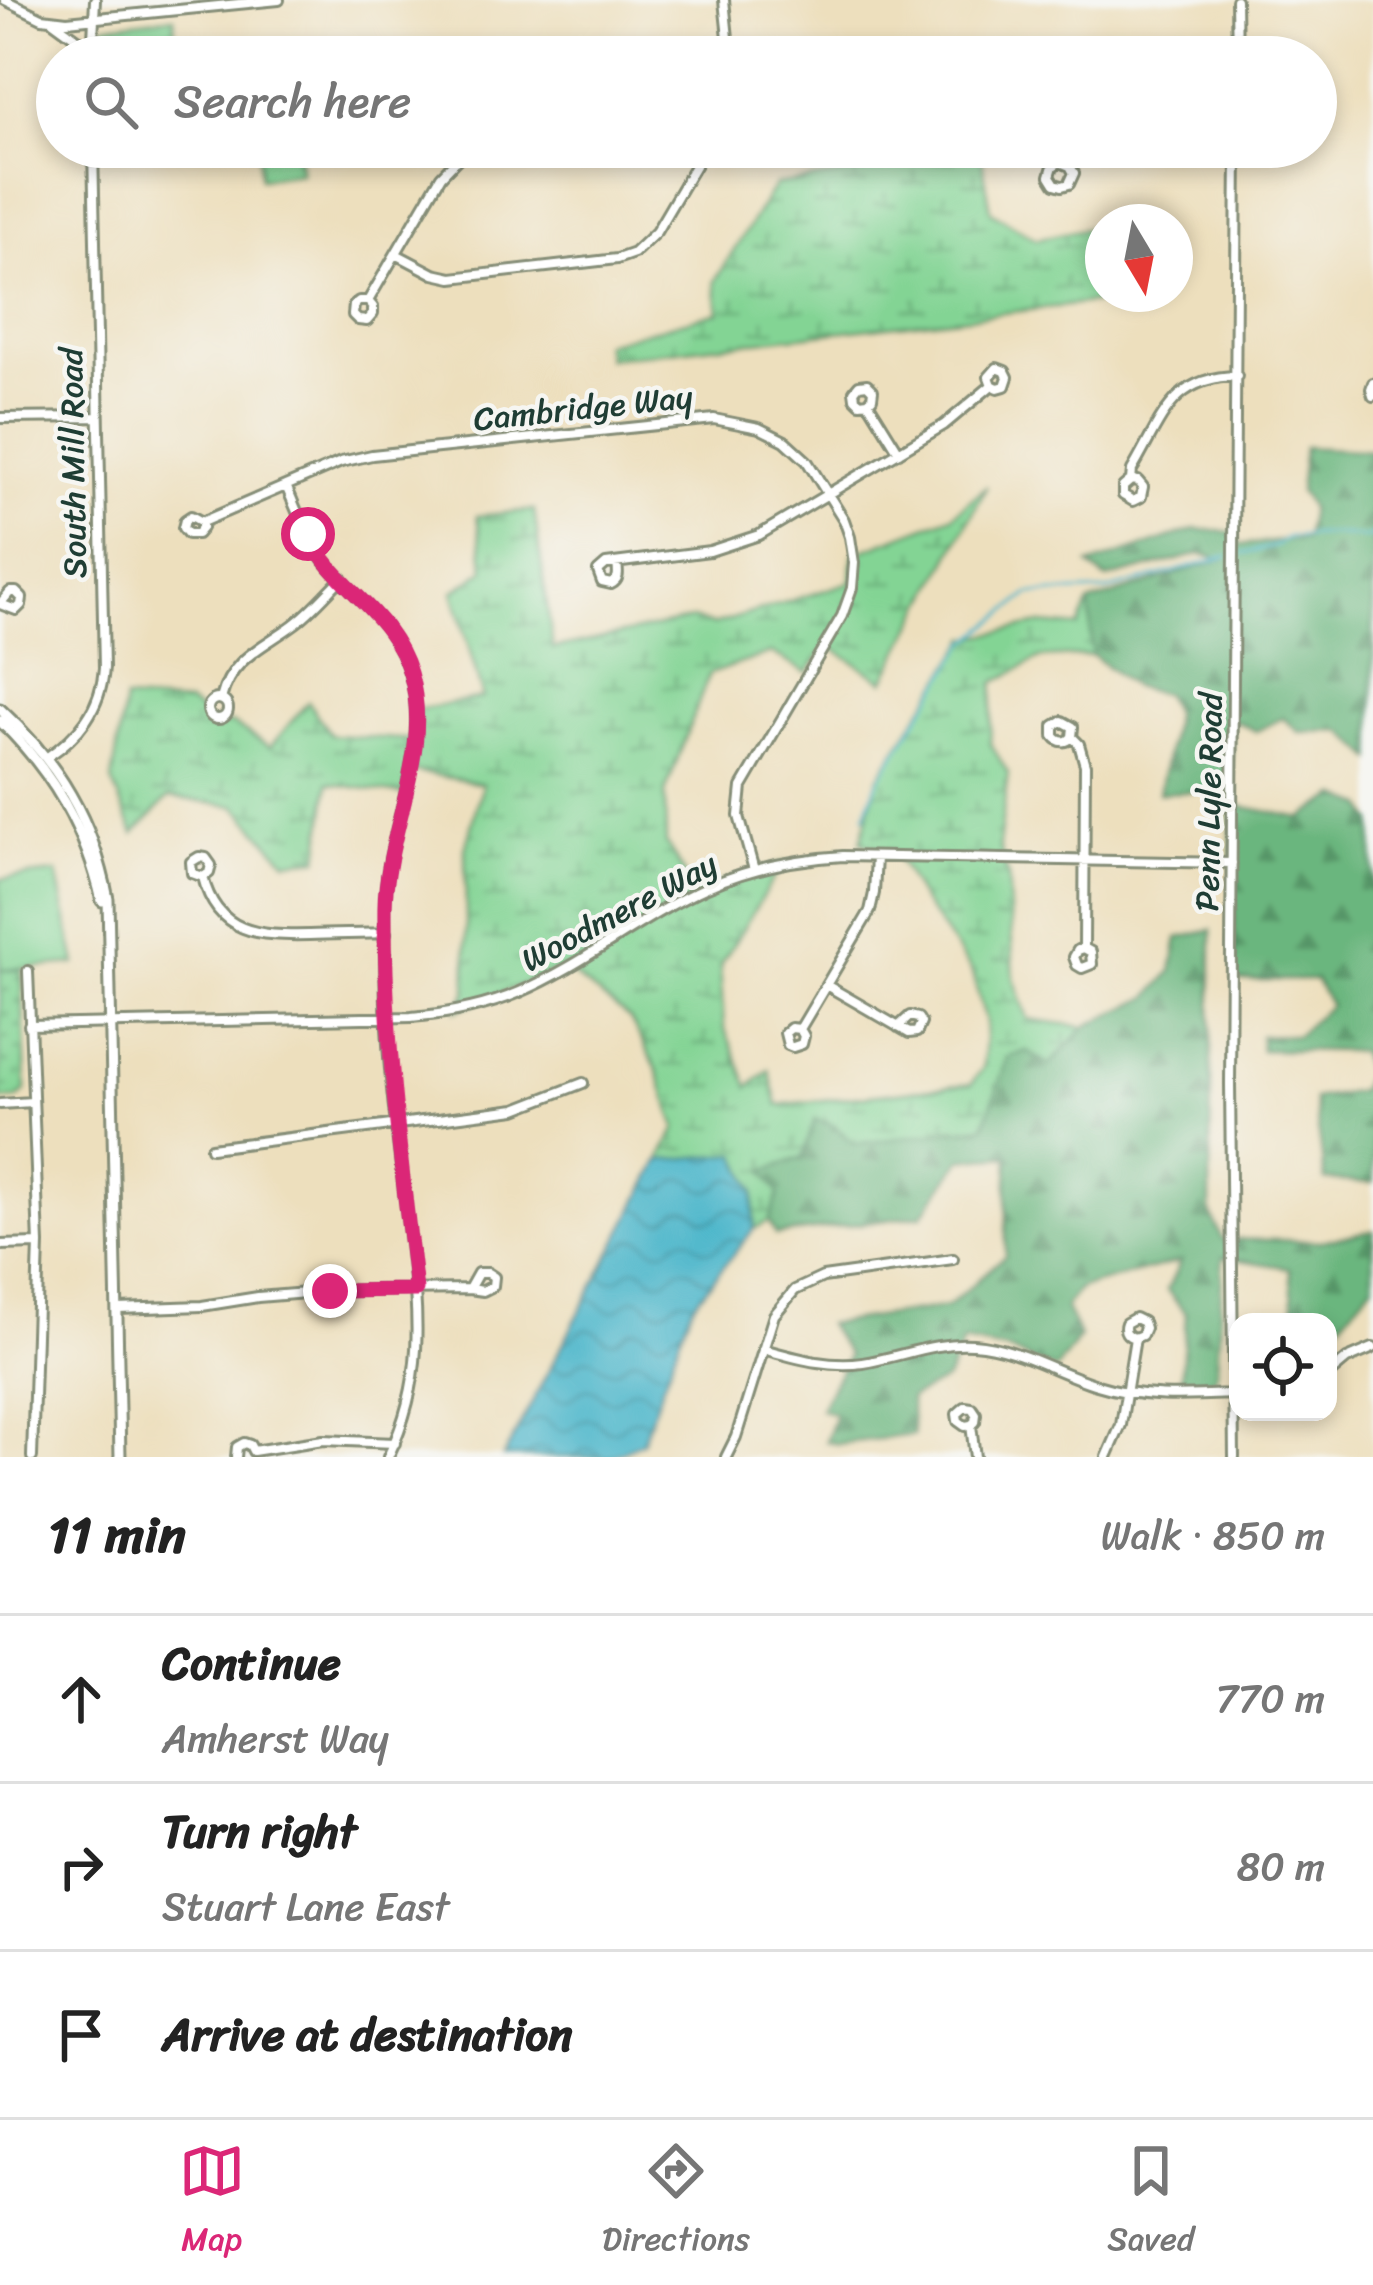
<!DOCTYPE html>
<meta charset="utf-8">
<style>
:root{--surface:#fff;--page:#f6f6f6;--text:#222;--muted:#767676;--line:#e0e0e0;--accent:#db2777}
body{margin:0;font-family:Sriracha,sans-serif;background:var(--page);color:var(--text)}
.controls{position:absolute;right:36px;bottom:36px;display:grid;overflow:hidden;border-radius:24px;box-shadow:0 6px 18px #0003}
.controls button{width:108px;height:108px;display:grid;place-items:center;padding:0;border:0;border-bottom:3px solid var(--line);background:var(--surface);color:var(--text);font:60px sans-serif}
.compass{position:absolute;left:1085px;top:204px;width:108px;height:108px;border-radius:50%;background:var(--surface);box-shadow:0 6px 18px #0003;rotate:170deg}
.stop{position:absolute;width:36px;height:36px;margin:-27px;border:9px solid #db2777;border-radius:50%;background:#fff}
.stop.end{background:#db2777;border-color:#fff;box-shadow:0 3px 12px #0008}
.list{margin:0;padding:0;list-style:none}
h2{display:flex;justify-content:space-between;align-items:center;height:156px;margin:0;padding:0 48px;font-size:51px}
h2 small{font-size:39px;font-weight:400;color:var(--muted)}
.list li{display:grid;grid-template-columns:78px 1fr auto;gap:36px;align-items:center;box-sizing:border-box;height:168px;padding:0 48px;border-top:3px solid var(--line)}
.list b{display:block;font-size:45px;white-space:nowrap}
.list p{margin:0;font-size:39px;white-space:nowrap;color:var(--muted)}
.list em{font-size:39px;font-style:normal;color:var(--muted)}
.icon{flex:none;width:66px;height:66px;fill:none;stroke:currentColor;stroke-width:2;stroke-linecap:round;stroke-linejoin:round}
.map{position:relative;flex:none;width:1373px;height:1457px;overflow:hidden}
.search{position:absolute;background:var(--surface);box-shadow:0 6px 18px #0003;left:36px;right:36px;top:36px;height:132px;display:flex;align-items:center;gap:30px;box-sizing:border-box;padding:0 42px;border-radius:66px;color:var(--muted);font-size:45px}
.sheet{height:660px;background:var(--surface)}
nav{display:flex;justify-content:space-around;align-items:center;box-sizing:border-box;height:168px;border-top:3px solid var(--line);background:var(--surface);font-size:33px;color:var(--muted)}
nav a{display:grid;justify-items:center;gap:6px}
nav .on{color:var(--accent)}
.map>svg:first-child{display:block}
.grass{fill:#83d494;stroke:#518864;stroke-width:3}
.forest{fill:url(#forest-firs);stroke:#447a59;stroke-width:3}
.wetland{fill:url(#wetland-marsh);stroke:#518864;stroke-width:3}
.cemetery{fill:url(#cemetery-stones);stroke:#518864;stroke-width:3}
.park{fill:url(#park-dots);stroke:#518864;stroke-width:3}
.water{fill:url(#water-waves);stroke:#367a7f;stroke-width:3}
.lines{fill:none;stroke-linecap:round;stroke-linejoin:round}
.stream{stroke:#4cb6ca;stroke-width:3}
.minor-casing{stroke:#868e78;stroke-width:14}
.major-casing{stroke:#868e78;stroke-width:15}
.minor{stroke:#fff;stroke-width:8}
.major{stroke:#fff;stroke-width:9}
.route{stroke:#db2777;stroke-width:15}
.labels{text-anchor:middle;dominant-baseline:central;stroke-width:9;stroke-linejoin:round;paint-order:stroke}
.street-label{font-size:33px;fill:#1f3d34;stroke:#f6f6f2}
</style>
<div class="map">
<svg width="1373" height="1457" viewBox="0 0 1373 1457">
<defs>
<pattern id="forest-firs" width="22" height="20" patternUnits="userSpaceOnUse" patternTransform="scale(3)"><rect width="22" height="20" fill="#6ab67e"/><path d="M5 1l3.5 6h-7zM16 11l3.5 6h-7z" fill="#579568"/></pattern>
<pattern id="wetland-marsh" width="20" height="14" patternUnits="userSpaceOnUse" patternTransform="scale(3)"><rect width="20" height="14" fill="#83d494"/><path d="M1 5h8M5 5V1M11 12h8M15 12V8" fill="none" stroke="#6bad7a"/></pattern>
<pattern id="cemetery-stones" width="16" height="16" patternUnits="userSpaceOnUse" patternTransform="scale(3)"><rect width="16" height="16" fill="#83d494"/><path d="M2 7V4a2 2 0 0 1 4 0v3zM10 15v-3a2 2 0 0 1 4 0v3z" fill="#6bad7a"/></pattern>
<pattern id="park-dots" width="8" height="8" patternUnits="userSpaceOnUse" patternTransform="scale(3)"><rect width="8" height="8" fill="#83d494"/><path d="M2 2h.1M6 6h.1" fill="none" stroke="#6bad7a" stroke-width="1.8" stroke-linecap="round"/></pattern>
<pattern id="water-waves" width="16" height="10" patternUnits="userSpaceOnUse" patternTransform="scale(3)"><rect width="16" height="10" fill="#4cb6ca"/><path d="M0 5q4-4 8 0t8 0" fill="none" stroke="#3f95a5"/></pattern>
</defs>
<rect width="100%" height="100%" fill="#f6f6f2"/>
<filter id="ink" filterUnits="userSpaceOnUse"><feTurbulence type="fractalNoise" baseFrequency=".00833" numOctaves="2"/><feDisplacementMap in="SourceGraphic" scale="24" xChannelSelector="R" yChannelSelector="G"/><feConvolveMatrix kernelMatrix="1 2 1 2 8 2 1 2 1" color-interpolation-filters="sRGB"/></filter>
<filter id="wash" filterUnits="userSpaceOnUse"><feTurbulence type="fractalNoise" baseFrequency=".004" numOctaves="4" result="noise"/><feDisplacementMap in="SourceGraphic" scale="48" xChannelSelector="R" yChannelSelector="G"/><feGaussianBlur stdDeviation="2.7" result="paint"/><feColorMatrix in="noise" values="0 0 0 0 0 0 0 0 0 0 0 0 0 0 0 0 0 1.4 0 .05"/><feComposite in="paint" operator="in"/></filter>
<g filter="url(#wash)">
<rect width="100%" height="100%" fill="#eddfbd"/>
<!-- grass -->
<path class="grass" d="M 57,873 L 76,964 L 0,970 L 0,879 Z"/>
<!-- forest -->
<path class="forest" d="M 1304,447 L 1373,451 L 1373,759 L 1343,731 L 1299,732 L 1283,718 L 1256,731 L 1233,720 L 1230,790 L 1159,793 L 1174,715 L 1164,694 L 1133,687 L 1092,655 L 1089,603 L 1222,559 L 1200,554 L 1106,579 L 1089,565 L 1196,529 L 1237,533 L 1239,545 L 1305,539 L 1310,507 L 1299,491 Z
M 1338,796 L 1365,806 L 1373,822 L 1373,1183 L 1325,1180 L 1314,1099 L 1359,1091 L 1368,1073 L 1359,1051 L 1261,1050 L 1260,1036 L 1297,1035 L 1330,1005 L 1315,980 L 1236,980 L 1230,804 L 1302,818 Z
M 1212,930 L 1210,1212 L 1222,1239 L 1322,1241 L 1373,1230 L 1373,1284 L 1342,1321 L 1295,1322 L 1290,1268 L 1223,1257 L 1217,1372 L 1214,1379 L 1181,1382 L 1186,1314 L 1167,1290 L 1181,1261 L 1080,1288 L 1065,1307 L 1080,1337 L 1056,1370 L 1006,1350 L 963,1342 L 946,1380 L 910,1398 L 913,1435 L 837,1444 L 826,1441 L 835,1414 L 820,1409 L 848,1355 L 827,1324 L 947,1307 L 1005,1256 L 1009,1156 L 962,1159 L 922,1215 L 776,1235 L 769,1221 L 778,1194 L 764,1171 L 803,1157 L 814,1119 L 833,1125 L 984,1126 L 1008,1057 L 1027,1050 L 1050,1065 L 1085,1027 L 1149,997 L 1172,971 L 1178,938 Z"/>
<!-- wetland -->
<path class="wetland" d="M 981,154 L 991,211 L 1036,239 L 1103,225 L 1103,294 L 1120,294 L 1116,300 L 607,358 L 604,343 L 719,312 L 715,281 L 775,185 Z
M 987,486 L 884,681 L 828,645 L 807,673 L 771,653 L 709,674 L 665,793 L 666,843 L 694,891 L 783,863 L 720,966 L 724,1027 L 749,1087 L 769,1070 L 778,1105 L 971,1084 L 983,1068 L 986,1021 L 971,970 L 922,901 L 894,852 L 861,842 L 878,778 L 968,638 L 1041,624 L 1078,627 L 1089,603 L 1092,655 L 1040,658 L 994,683 L 990,743 L 1008,773 L 999,846 L 1008,875 L 1014,978 L 1028,1019 L 1085,1027 L 1049,1065 L 1027,1051 L 1008,1057 L 984,1126 L 855,1144 L 833,1125 L 815,1119 L 803,1157 L 764,1171 L 779,1194 L 769,1221 L 754,1229 L 754,1191 L 737,1155 L 660,1160 L 677,1128 L 657,1069 L 630,1019 L 564,968 L 457,1010 L 467,991 L 465,848 L 483,784 L 412,771 L 406,795 L 329,783 L 319,858 L 286,861 L 236,806 L 169,797 L 134,834 L 112,781 L 125,700 L 189,704 L 201,712 L 204,721 L 212,726 L 231,723 L 270,747 L 308,702 L 331,735 L 416,740 L 416,710 L 483,698 L 453,592 L 485,570 L 477,516 L 534,510 L 553,649 L 692,619 L 713,625 L 851,582 L 853,554 L 952,516 Z"/>
<!-- cemetery -->
<path class="cemetery" d="M 174,17 L 175,57 L 100,57 L 100,52 L 128,53 L 128,41 L 101,39 L 103,26 Z
M 258,147 L 299,147 L 300,173 L 260,178 Z"/>
<!-- park -->
<path class="park" d="M 0,970 L 22,970 L 26,1091 L 17,1099 L 0,1100 Z"/>
<!-- water -->
<path class="water" d="M 737,1154 L 754,1191 L 754,1229 L 691,1307 L 642,1442 L 609,1457 L 503,1457 L 660,1160 Z"/>
<g class="lines">
<!-- stream -->
<path class="stream" d="M 1243,554 L 1276,546 L 1288,537 L 1334,534 L 1366,538 L 1373,535
M 865,816 L 877,782 L 966,643 L 1030,594 L 1106,591 L 1228,556"/>
</g>
</g>
<g filter="url(#ink)">
<g class="lines">
<defs>
<path id="minor" d="M 5,0 L 42,18 L 67,21 L 279,0
M 724,0 L 730,57
M 1236,0 L 1237,57
M 53,21 L 79,40 L 87,57
M 92,57 L 95,0
M 685,147 L 701,156
M 1056,147 L 1060,162 L 1070,166 L 1074,173 L 1069,184 L 1062,186 L 1055,184 L 1050,176 L 1053,166 L 1060,162
M 396,254 L 434,274 L 452,278 L 617,259 L 634,253 L 656,232 L 706,147
M 368,301 L 373,307 L 373,314 L 367,321 L 358,320 L 353,315 L 354,305 L 359,301 L 368,301 L 441,176 L 469,147
M 1373,383 L 1371,389 L 1373,396
M 868,402 L 872,398 L 873,390 L 867,384 L 859,385 L 854,391 L 855,398 L 860,403 L 868,402 L 899,452
M 0,418 L 98,417
M 1131,480 L 1138,481 L 1143,487 L 1141,497 L 1133,501 L 1123,495 L 1123,487 L 1131,480 L 1132,470 C 1162,420 1170,377 1237,376
M 286,486 C 297,510 306,538 323,559 C 358,602 398,624 412,682 C 430,758 385,832 385,907 C 385,967 385,1029 392,1089 C 397,1138 404,1186 409,1234 C 419,1316 425,1380 388,1457
M 202,522 L 191,516 L 185,520 L 183,528 L 188,534 L 197,534 L 202,528 L 202,522 L 341,462 L 372,455 L 714,419 L 759,428 L 785,441 L 807,461 L 844,520 L 850,537 L 854,563 L 852,588 L 842,616 L 742,787 L 739,816 L 754,870
M 617,563 C 618,572 620,580 611,584 L 602,582 L 598,571 L 606,564 L 710,551 L 759,535 L 944,425 L 992,385 L 998,388 L 1005,386 L 1008,377 L 1005,371 L 997,368 L 989,377 L 992,385
M 10,592 L 16,592 L 22,598 L 21,605 L 16,610 L 0,604 Z
M208 709a10 10 0 1 1 20 0a10 10 0 1 1-20 0Z
M 221,699 C 231,658 262,648 293,625 C 311,612 326,594 342,578
M 1072,737 C 1067,743 1059,743 1054,736 L 1054,726 L 1062,721 L 1073,727 L 1072,737 L 1079,744 L 1085,765 L 1084,948 L 1091,952 L 1092,964 L 1082,968 L 1077,965 L 1074,957 L 1078,950 L 1084,948
M 46,758 C 79,736 101,709 104,668 L 93,147
M 203,877 L 209,873 L 211,865 L 206,858 L 199,857 L 191,862 L 192,873 L 203,877 C 217,934 259,936 309,935 C 334,934 360,934 386,933
M 28,971 L 39,1244 L 32,1457
M 826,985 L 909,1033 L 917,1032 L 921,1023 L 918,1018 L 910,1016 L 898,1027
M 29,1025 L 411,1017 C 449,1014 485,1007 520,992 C 585,964 642,916 707,887 C 750,868 795,859 843,856 L 1232,863
M 800,1029 L 791,1028 L 785,1033 L 788,1045 L 793,1047 L 802,1044 L 804,1036 L 800,1029 L 870,911 L 874,893 L 876,857
M 0,1104 L 32,1102
M 211,1148 L 516,1109 L 583,1083
M 0,1245 L 39,1244
M 118,1309 L 202,1306 L 258,1297 L 330,1291 L 469,1289 L 483,1291 L 493,1286 L 494,1277 L 488,1273 L 478,1273 L 469,1289
M 763,1349 C 796,1358 828,1368 863,1363 C 900,1357 936,1341 973,1344 C 1017,1347 1055,1372 1097,1385 C 1141,1399 1190,1396 1235,1394
M 1328,1375 L 1347,1359 L 1373,1348
M 971,1425 L 965,1426 L 958,1421 L 957,1414 L 965,1407 L 972,1408 L 976,1414 L 975,1422 L 971,1425 L 975,1457
M 236,1457 L 237,1447 L 244,1443 L 250,1445 L 253,1451 L 323,1440 L 395,1443
M 726,1457 L 736,1437 L 774,1315 L 795,1290 L 823,1277 L 953,1259
M 1107,1457 L 1121,1425 L 1135,1338 L 1142,1335 L 1145,1328 L 1143,1322 L 1135,1318 L 1126,1323 C 1123,1331 1127,1336 1135,1338
M 1234,1457 L 1230,1084 L 1237,147"/>
<path id="major" d="M 0,709 C 59,763 93,820 108,899 L 120,1457
M 0,721 C 53,772 86,830 102,901"/>
</defs>
<!-- minor casing -->
<use href="#minor" class="minor-casing"/>
<!-- major casing -->
<use href="#major" class="major-casing"/>
<!-- minor -->
<use href="#minor" class="minor"/>
<!-- major -->
<use href="#major" class="major"/>
</g>
</g>
<g class="lines" filter="url(#ink)">
<!-- route -->
<path class="route" d="M 308,534 C 335,588 391,611 410,673 C 434,751 386,829 385,907 C 384,1036 401,1162 416,1290 L 330,1291"/>
</g>
<g class="labels">
<!-- street labels -->
<g class="street-label">
<text transform="translate(583 408) rotate(-6)">Cambridge Way</text>
<text transform="translate(73 463) rotate(-91)">South Mill Road</text>
<text transform="translate(1209 802) rotate(-89)">Penn Lyle Road</text>
<text transform="translate(619 912) rotate(-28)">Woodmere Way</text>
</g>
</g>
</svg>
<div class="controls">
<button><svg class="icon" aria-label="locate" viewBox="0 0 24 24"><circle cx="12" cy="12" r="6"/><path d="M12 2v4M12 18v4M2 12h4M18 12h4"/></svg></button>
</div>
<svg class="compass" viewBox="-18 -18 36 36"><path d="M0-13l5 13h-10z" fill="#e53935"/><path d="M0 13l5-13h-10z" fill="#767676"/></svg>
<div class="stop" style="left:308px;top:534px"></div>
<div class="stop end" style="left:330px;top:1291px"></div>
<div class="search"><svg class="icon" aria-label="search" viewBox="0 0 24 24"><circle cx="10" cy="10" r="6"/><path d="M15 15l6 6"/></svg>Search here</div>
</div>
<section class="sheet">
<h2>11 min<small>Walk · 850 m</small></h2>
<ul class="list">
<li><svg class="icon" aria-label="ahead" viewBox="0 0 24 24"><path d="M12 20V5M6 11l6-6 6 6"/></svg><div><b>Continue</b><p>Amherst Way</p></div><em>770 m</em></li>
<li><svg class="icon" aria-label="right" viewBox="0 0 24 24"><path d="M7 20v-9h11M14 6l5 5-5 5"/></svg><div><b>Turn right</b><p>Stuart Lane East</p></div><em>80 m</em></li>
<li><svg class="icon" aria-label="arrive" viewBox="0 0 24 24"><path d="M6 21V4h12l-3 4 3 4H6"/></svg><div><b>Arrive at destination</b></div></li>
</ul>
</section>
<nav>
<a class="on"><svg class="icon" aria-label="map" viewBox="0 0 24 24"><path d="M3 6l6-2 6 2 6-2v14l-6 2-6-2-6 2zM9 4v14M15 6v14"/></svg>Map</a>
<a><svg class="icon" aria-label="directions" viewBox="0 0 24 24"><path d="M12 3l9 9-9 9-9-9zM9 14v-3h6M13 9l2 2-2 2"/></svg>Directions</a>
<a><svg class="icon" aria-label="saved" viewBox="0 0 24 24"><path d="M7 4h10v16l-5-4-5 4z"/></svg>Saved</a>
</nav>
